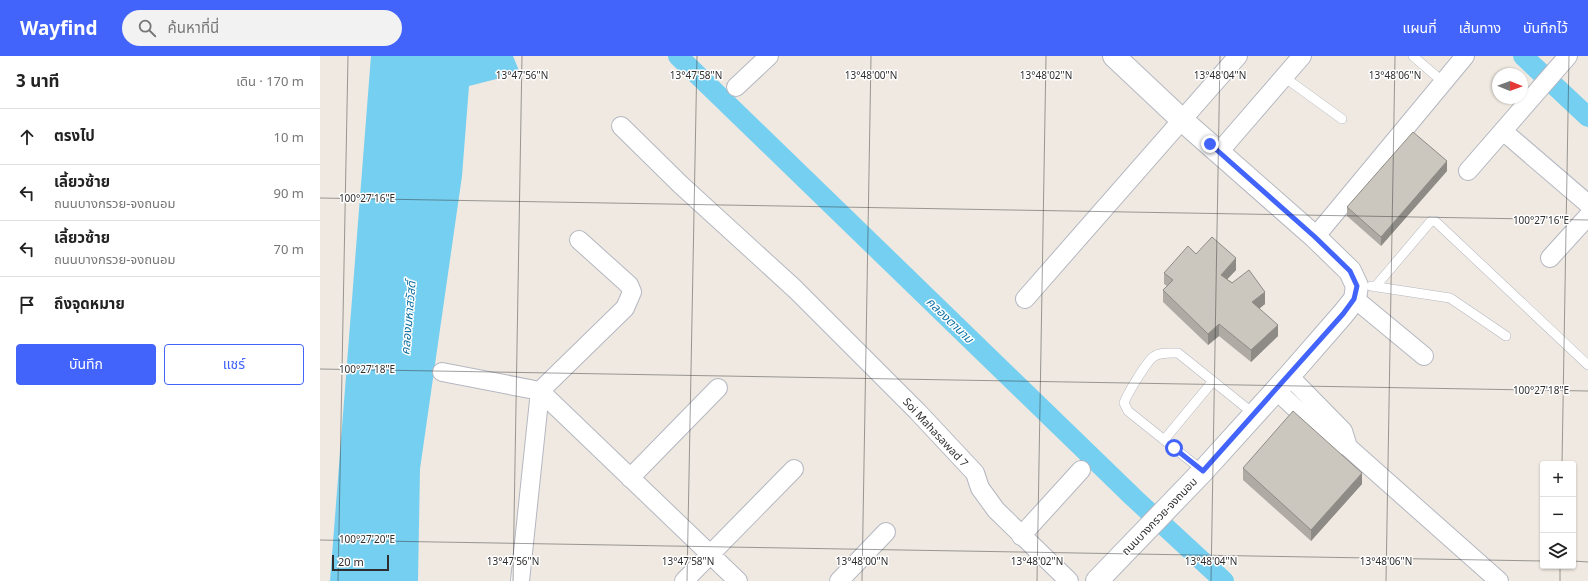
<!DOCTYPE html>
<html lang="th">
<meta charset="utf-8">
<style>
:root{--surface:#fff;--page:#f2f2f2;--text:#222;--muted:#767676;--line:#e0e0e0;--accent:#4264fb}
body{margin:0;font-family:"Noto Sans","Noto Sans Thai",sans-serif;background:var(--page);color:var(--text)}
.controls{position:absolute;right:12px;bottom:12px;display:grid;overflow:hidden;border-radius:4px;box-shadow:0 1px 3px #0004}
.controls button{width:36px;height:36px;display:grid;place-items:center;padding:0;border:0;border-bottom:1px solid var(--line);background:var(--surface);color:var(--text);font:20px sans-serif}
.compass{position:absolute;left:1172px;top:12px;width:36px;height:36px;border-radius:50%;background:var(--surface);box-shadow:0 1px 3px #0004;rotate:91deg}
.scale{position:absolute;left:12px;bottom:10px;width:57px;box-sizing:border-box;padding-left:4px;border:2px solid #2e2e2e;border-top:0;font-size:11px;line-height:14px;white-space:nowrap;color:#2e2e2e;-webkit-text-stroke:3px #fff;paint-order:stroke}
.stop{position:absolute;width:12px;height:12px;margin:-9px;border:3px solid #4264fb;border-radius:50%;background:#fff}
.stop.end{background:#4264fb;border-color:#fff;box-shadow:0 1px 4px #0008}
.list{margin:0;padding:0;list-style:none}
h2{display:flex;justify-content:space-between;align-items:center;height:52px;margin:0;padding:0 16px;font-size:17px}
h2 small{font-size:13px;font-weight:400;color:var(--muted)}
.list li{display:grid;grid-template-columns:26px 1fr auto;gap:12px;align-items:center;box-sizing:border-box;height:56px;padding:0 16px;border-top:1px solid var(--line)}
.list b{display:block;font-size:15px;white-space:nowrap}
.list p{margin:0;font-size:13px;white-space:nowrap;color:var(--muted)}
.list em{font-size:13px;font-style:normal;color:var(--muted)}
.actions{display:flex;gap:8px;padding:12px 16px}
.actions a{flex:1;padding:9px 0;border:1px solid var(--accent);border-radius:4px;text-align:center;font-size:14px;color:var(--accent)}
.actions .main{background:var(--accent);color:#fff}
.icon{flex:none;width:22px;height:22px;fill:none;stroke:currentColor;stroke-width:2;stroke-linecap:round;stroke-linejoin:round}
.map{position:relative;flex:none;width:1268px;height:525px;overflow:hidden}
header{display:flex;align-items:center;gap:24px;box-sizing:border-box;height:56px;padding:0 20px;background:var(--accent);color:#fff}
header strong{font-size:19px}
nav{display:flex;gap:22px;margin-inline-start:auto;font-size:14px}
.search{width:280px;height:36px;background:var(--page);display:flex;align-items:center;gap:10px;box-sizing:border-box;padding:0 14px;border-radius:22px;color:var(--muted);font-size:15px}
main{display:flex}
aside{flex:1;background:var(--surface)}
.map>svg:first-child{display:block}
.water{fill:#75cff0}
.lines{fill:none;stroke-linecap:round;stroke-linejoin:round}
.canal{stroke:#75cff0;stroke-width:20}
.service-casing{stroke:#b4b7c1;stroke-width:10}
.minor-casing{stroke:#b4b7c1;stroke-width:20}
.tertiary-casing{stroke:#b4b7c1;stroke-width:24}
.service{stroke:#fff;stroke-width:9}
.minor{stroke:#fff;stroke-width:18}
.tertiary{stroke:#fff;stroke-width:22}
.wall{fill:#afaba4}
.shaded-wall{fill:#8e8b86}
.building{fill:#cbc7bf;stroke:#8e8b86}
.route{stroke:#4264fb;stroke-width:5}
.ticks{fill:none;stroke:#2e2e2e;stroke-width:1;stroke-opacity:0.45}
.labels{text-anchor:middle;dominant-baseline:central;stroke-width:3;stroke-linejoin:round;paint-order:stroke}
.street-label{font-size:11px;fill:#2e2e2e;stroke:#fff}
.water-label{font-size:12px;font-style:italic;fill:#0d6fa3;stroke:#fff}
.ticks-label{font-size:10px;text-anchor:middle;fill:#2e2e2e;stroke:#fff;stroke-width:3;stroke-linejoin:round;paint-order:stroke}
</style>
<header>
<strong>Wayfind</strong>
<div class="search"><svg class="icon" aria-label="search" viewBox="0 0 24 24"><circle cx="10" cy="10" r="6"/><path d="M15 15l6 6"/></svg>ค้นหาที่นี่</div>
<nav><a>แผนที่</a><a>เส้นทาง</a><a>บันทึกไว้</a></nav>
</header>
<main>
<aside>
<h2>3 นาที<small>เดิน · 170 m</small></h2>
<ul class="list">
<li><svg class="icon" aria-label="ahead" viewBox="0 0 24 24"><path d="M12 20V5M6 11l6-6 6 6"/></svg><div><b>ตรงไป</b></div><em>10 m</em></li>
<li><svg class="icon" aria-label="left" viewBox="0 0 24 24"><path d="M17 20v-9H6M10 6l-5 5 5 5"/></svg><div><b>เลี้ยวซ้าย</b><p>ถนนบางกรวย-จงถนอม</p></div><em>90 m</em></li>
<li><svg class="icon" aria-label="left" viewBox="0 0 24 24"><path d="M17 20v-9H6M10 6l-5 5 5 5"/></svg><div><b>เลี้ยวซ้าย</b><p>ถนนบางกรวย-จงถนอม</p></div><em>70 m</em></li>
<li><svg class="icon" aria-label="arrive" viewBox="0 0 24 24"><path d="M6 21V4h12l-3 4 3 4H6"/></svg><div><b>ถึงจุดหมาย</b></div></li>
</ul>
<div class="actions"><a class="main">บันทึก</a><a>แชร์</a></div>
</aside>
<div class="map">
<svg width="1268" height="525" viewBox="0 0 1268 525">
<rect width="100%" height="100%" fill="#efe9e1"/>
<!-- water -->
<path class="water" d="M 51,0 L 193,0 L 200,17 L 149,30 L 142,120 L 100,413 L 98,525 L 10,525 Z"/>
<g class="lines">
<!-- canal -->
<path class="canal" d="M 358,0 L 814,442 L 904,525
M 1203,0 L 1268,61"/>
<defs>
<path id="service" d="M 1093,0 L 1123,26
M 964,21 L 1022,63
M 1051,230 L 1130,242 L 1186,280
M 1055,231 L 1111,165 L 1115,165 L 1268,309
M 844,384 L 893,325
M 883,415 L 808,355 L 804,347 C 807,338 826,307 833,301 C 840,296 850,297 858,297 L 934,358"/>
<path id="minor" d="M 416,31 L 449,0
M 301,70 L 361,129 L 475,233 L 597,355 L 655,417 L 660,432 L 676,454 L 749,525
M 1183,75 L 1268,148
M 899,96 L 982,0
M 1148,115 L 1248,0
M 995,181 L 1145,0
M 1230,202 L 1268,160
M 705,243 L 918,0
M 1035,243 L 1104,300
M 122,316 L 220,335 L 418,525
M 969,320 L 1023,375 L 1028,391
M 956,334 L 1008,383 L 1028,391 L 1179,525
M 310,422 L 398,332
M 701,480 L 761,414
M 200,525 L 220,335 L 305,252 L 312,236 L 309,229 L 259,184
M 364,525 L 474,413
M 519,525 L 566,476"/>
<path id="tertiary" d="M 777,525 L 883,415 L 969,320 L 1023,258 L 1035,243 L 1037,230 L 1030,215 L 995,181 L 862,64 L 794,0"/>
</defs>
<!-- service casing -->
<use href="#service" class="service-casing"/>
<!-- minor casing -->
<use href="#minor" class="minor-casing"/>
<!-- tertiary casing -->
<use href="#tertiary" class="tertiary-casing"/>
<!-- service -->
<use href="#service" class="service"/>
<!-- minor -->
<use href="#minor" class="minor"/>
<!-- tertiary -->
<use href="#tertiary" class="tertiary"/>
</g>
<!-- wall -->
<path class="wall" d="M 1127,115 L 1061,190 L 1027,160 L 1027,151 Z
M 876,198 L 916,214 L 907,223 L 945,248 L 939,253 L 958,280 L 931,306 L 899,280 L 888,289 L 843,246 L 843,234 L 847,230 L 844,228 L 844,217 Z
M 923,412 L 1042,428 L 991,485 L 923,424 Z"/>
<!-- shaded-wall -->
<path class="shaded-wall" d="M 1127,105 L 1127,115 L 1061,190 L 1061,181 Z
M 916,202 L 916,214 L 901,230 L 901,219 Z
M 945,236 L 945,248 L 932,258 L 932,246 Z
M 899,268 L 899,280 L 888,289 L 888,278 Z
M 958,269 L 958,280 L 931,306 L 931,294 Z
M 1042,417 L 1042,428 L 991,485 L 991,474 Z"/>
<!-- building -->
<path class="building" d="M 1093,76 L 1127,105 L 1061,181 L 1027,151 Z
M 892,181 L 916,202 L 901,219 L 912,227 L 929,214 L 945,236 L 932,246 L 958,269 L 931,294 L 899,268 L 888,278 L 843,234 L 853,224 L 844,217 L 868,190 L 876,198 Z
M 973,355 L 1042,417 L 991,474 L 923,412 Z"/>
<g class="lines">
<!-- route -->
<path class="route" d="M 854,392 L 883,415 L 1023,258 L 1034,243 L 1037,230 L 1030,215 L 995,181 L 890,88"/>
</g>
<!-- ticks -->
<path class="ticks" d="M 0,142 L 1268,164M 0,313 L 1268,335M 1242,408 L 1249,0M 0,484 L 1223,505M 1253,505 L 1268,506M 18,525 L 28,0M 193,525 L 202,0M 367,525 L 377,0M 542,525 L 551,0M 717,525 L 726,0M 891,525 L 900,0M 1066,525 L 1075,0M 1240,525 L 1240,510"/>
<g class="labels">
<!-- street labels -->
<g class="street-label">
<text transform="translate(616 376) rotate(47)">Soi Mahasawad 7</text>
<text transform="translate(839 460) rotate(-46)">ถนนบางกรวย-จงถนอม</text>
</g>
<!-- water labels -->
<g class="water-label">
<text transform="translate(88 262) rotate(-85)">คลองมหาสวัสดิ์</text>
<text transform="translate(630 264) rotate(44)">คลองตานาม</text>
</g>
</g>
<g class="ticks-label">
<text x="202" y="23">13°47'56"N</text>
<text x="376" y="23">13°47'58"N</text>
<text x="551" y="23">13°48'00"N</text>
<text x="726" y="23">13°48'02"N</text>
<text x="900" y="23">13°48'04"N</text>
<text x="1075" y="23">13°48'06"N</text>
<text x="47" y="146">100°27'16"E</text>
<text x="1221" y="168">100°27'16"E</text>
<text x="47" y="317">100°27'18"E</text>
<text x="1221" y="338">100°27'18"E</text>
<text x="47" y="487">100°27'20"E</text>
<text x="193" y="509">13°47'56"N</text>
<text x="368" y="509">13°47'58"N</text>
<text x="542" y="509">13°48'00"N</text>
<text x="717" y="509">13°48'02"N</text>
<text x="891" y="509">13°48'04"N</text>
<text x="1066" y="509">13°48'06"N</text>
</g>
</svg>
<div class="controls">
<button>+</button>
<button>−</button>
<button><svg class="icon" aria-label="layers" viewBox="0 0 24 24"><path d="M12 4l9 5-9 5-9-5zM3 14l9 5 9-5"/></svg></button>
</div>
<svg class="compass" viewBox="-18 -18 36 36"><path d="M0-13l5 13h-10z" fill="#e53935"/><path d="M0 13l5-13h-10z" fill="#767676"/></svg>
<div class="scale">20 m</div>
<div class="stop" style="left:854px;top:392px"></div>
<div class="stop end" style="left:890px;top:88px"></div>
</div>
</main>
